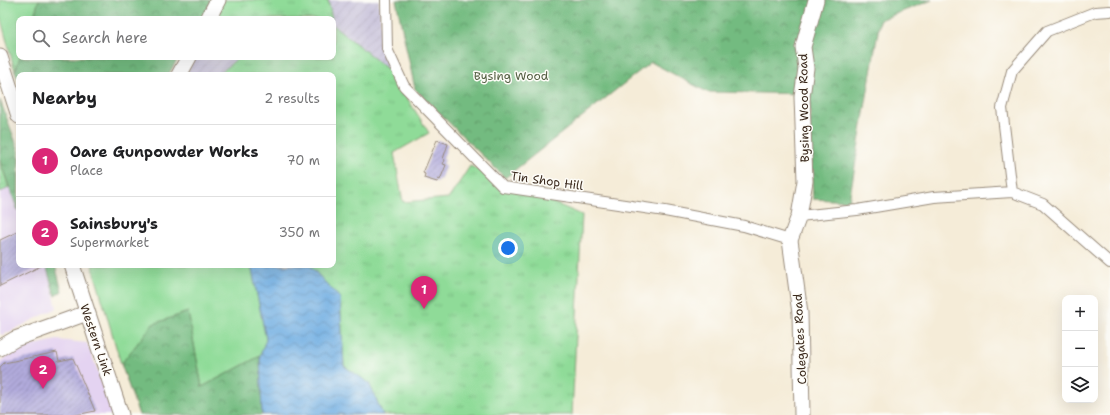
<!DOCTYPE html>
<meta charset="utf-8">
<style>
:root{--surface:#fff;--page:#f2f2f2;--text:#202124;--muted:#757577;--line:#e0e0e0;--accent:#db2777}
body{margin:0;font-family:"Shantell Sans",sans-serif;background:var(--page);color:var(--text)}
.controls{position:absolute;right:12px;bottom:12px;display:grid;overflow:hidden;border-radius:8px;box-shadow:0 4px 16px #0002}
.controls button{width:36px;height:36px;display:grid;place-items:center;padding:0;border:0;border-bottom:1px solid var(--line);background:var(--surface);color:var(--text);font:20px sans-serif}
.you{position:absolute;left:508px;top:248px;width:14px;height:14px;margin:-10px;border:3px solid #fff;border-radius:50%;background:#1a73e8;box-shadow:0 0 0 6px #1a73e833}
.badge{display:grid;place-items:center;width:26px;height:26px;border-radius:50%;background:var(--accent);color:#fff;font-size:13px;font-weight:700}
.pin{position:absolute;translate:-50% -33px;filter:drop-shadow(0 1px 2px #0008)}
.pin::after{content:'';position:absolute;top:21px;width:14px;height:12px;background:inherit;clip-path:polygon(0 0,100% 0,50% 100%)}
.list{margin:0;padding:0;list-style:none}
h2{display:flex;justify-content:space-between;align-items:center;height:52px;margin:0;padding:0 16px;font-size:17px}
h2 small{font-size:13px;font-weight:400;color:var(--muted)}
.list li{display:grid;grid-template-columns:26px 1fr auto;gap:12px;align-items:center;box-sizing:border-box;height:72px;padding:0 16px;border-top:1px solid var(--line)}
.list b{display:block;font-size:15px;white-space:nowrap}
.list p{margin:0;font-size:13px;white-space:nowrap;color:var(--muted)}
.list em{font-size:13px;font-style:normal;color:var(--muted)}
.icon{flex:none;width:22px;height:22px;fill:none;stroke:currentColor;stroke-width:2;stroke-linecap:round;stroke-linejoin:round}
.map{position:relative;flex:none;width:1110px;height:415px;overflow:hidden}
.search{position:absolute;background:var(--surface);box-shadow:0 4px 16px #0002;left:16px;top:16px;width:320px;height:44px;display:flex;align-items:center;gap:10px;box-sizing:border-box;padding:0 14px;border-radius:8px;color:var(--muted);font-size:15px}
.panel{position:absolute;background:var(--surface);box-shadow:0 4px 16px #0002;left:16px;top:72px;width:320px;height:196px;border-radius:8px}
.map>svg:first-child{display:block}
.built{fill:#e4d3f1}
.industrial{fill:url(#industrial-furrows)}
.grass{fill:#8fdb98;stroke:#65825b}
.forest{fill:url(#forest-crowns);stroke:#57724f}
.park{fill:url(#park-tufts);stroke:#65825b}
.water{fill:url(#water-waves);stroke:#566c80}
.building{fill:url(#building-hatch)}
.lines{fill:none;stroke-linecap:round;stroke-linejoin:round}
.street-casing{stroke:#988b7b;stroke-width:12}
.secondary-casing{stroke:#988b7b;stroke-width:17}
.street{stroke:#fff;stroke-width:10}
.secondary{stroke:#fff;stroke-width:15}
.labels{text-anchor:middle;dominant-baseline:central;stroke-width:3;stroke-linejoin:round;paint-order:stroke}
.park-label{font-size:12px;fill:#545f43;stroke:#fdfcf7}
.street-label{font-size:12px;fill:#3b2a1e;stroke:#fdfcf7}
</style>
<div class="map">
<svg width="1110" height="415" viewBox="0 0 1110 415">
<defs>
<pattern id="industrial-furrows" width="10" height="10" patternUnits="userSpaceOnUse"><rect width="10" height="10" fill="#c6c0d9"/><path d="M-1 1l2-2M0 10L10 0M9 11l2-2" fill="none" stroke="#aba5ba"/></pattern>
<pattern id="forest-crowns" width="20" height="18" patternUnits="userSpaceOnUse"><rect width="20" height="18" fill="#73bb80"/><path d="M2 6a3 3 0 1 1 6 0M12 15a3 3 0 1 1 6 0" fill="none" stroke="#609868"/></pattern>
<pattern id="park-tufts" width="24" height="20" patternUnits="userSpaceOnUse"><rect width="24" height="20" fill="#8fdb98"/><path d="M3 7l-1-3M5 7V3M7 7l1-3M15 17l-1-3M17 17v-4M19 17l1-3" fill="none" stroke="#7cbc83"/></pattern>
<pattern id="water-waves" width="16" height="10" patternUnits="userSpaceOnUse"><rect width="16" height="10" fill="#70ade2"/><path d="M0 5q4-4 8 0t8 0" fill="none" stroke="#5d8db7"/></pattern>
<pattern id="building-hatch" width="6" height="6" patternUnits="userSpaceOnUse"><rect width="6" height="6" fill="#b1aadc"/><path d="M-1 1l2-2M0 6l6-6M5 7l2-2" fill="none" stroke="#918bb2"/></pattern>
</defs>
<rect width="100%" height="100%" fill="#fdfcf7"/>
<filter id="ink" filterUnits="userSpaceOnUse"><feTurbulence type="fractalNoise" baseFrequency=".025" numOctaves="2"/><feDisplacementMap in="SourceGraphic" scale="8" xChannelSelector="R" yChannelSelector="G"/><feConvolveMatrix kernelMatrix="1 2 1 2 8 2 1 2 1" color-interpolation-filters="sRGB"/></filter>
<filter id="wash" filterUnits="userSpaceOnUse"><feTurbulence type="fractalNoise" baseFrequency=".012" numOctaves="4" result="noise"/><feDisplacementMap in="SourceGraphic" scale="16" xChannelSelector="R" yChannelSelector="G"/><feGaussianBlur stdDeviation="0.9" result="paint"/><feColorMatrix in="noise" values="0 0 0 0 0 0 0 0 0 0 0 0 0 0 0 0 0 1.4 0 .05"/><feComposite in="paint" operator="in"/></filter>
<g filter="url(#wash)">
<rect width="100%" height="100%" fill="#f5ecd8"/>
<!-- built -->
<path class="built" d="M 9,188 L 19,211 L 19,265 L 46,265 L 57,308 L 3,335 L 0,334 L 0,192 Z
M 57,340 L 87,343 L 115,415 L 0,415 L 0,361 L 24,347 Z"/>
<!-- industrial -->
<path class="industrial" d="M 328,0 L 379,0 L 381,24 L 391,72 L 333,25 Z
M 193,57 L 239,57 L 218,75 L 186,75 Z"/>
<!-- grass -->
<path class="grass" d="M 0,0 L 39,0 L 33,19 L 19,19 L 20,57 L 15,71 L 0,16 Z
M 92,265 L 251,265 L 266,339 L 260,356 L 202,387 L 188,312 L 153,324 L 121,364 Z"/>
<!-- forest -->
<path class="forest" d="M 39,0 L 212,0 L 201,19 L 33,19 Z
M 396,0 L 932,0 L 880,20 L 849,201 L 813,199 L 810,146 L 810,94 L 707,92 L 651,62 L 505,178 L 415,89 Z
M 20,57 L 179,57 L 168,75 L 19,75 L 19,82 L 15,71 Z
M 0,100 L 19,151 L 18,211 L 0,161 Z
M 46,265 L 55,265 L 62,291 L 55,296 Z
M 188,312 L 202,387 L 260,356 L 262,415 L 139,415 L 121,364 L 153,324 Z"/>
<!-- park -->
<path class="park" d="M 222,0 L 328,0 L 332,19 L 216,19 Z
M 333,25 L 391,72 L 429,133 L 394,153 L 403,202 L 449,198 L 470,166 L 582,215 L 572,415 L 383,415 L 369,383 L 344,366 L 340,298 L 309,265 L 333,265 L 333,75 L 218,75 L 239,57 L 333,57 Z
M 0,161 L 9,188 L 0,192 Z"/>
<!-- water -->
<path class="water" d="M 251,265 L 309,265 L 340,298 L 344,366 L 369,383 L 383,415 L 262,415 L 260,356 L 266,339 Z"/>
<g id="blocks">
<!-- building -->
<path class="building" d="M 437,140 L 448,144 L 443,159 L 445,160 L 443,164 L 446,165 L 440,180 L 438,179 L 437,182 L 424,178 L 425,174 L 423,173 Z
M 19,231 L 19,265 L 43,265 L 0,286 L 0,240 Z
M 57,352 L 59,361 L 73,358 L 95,411 L 76,415 L 0,415 L 0,367 L 4,363 Z"/>
</g>
</g>
<g filter="url(#ink)">
<use href="#blocks" fill-opacity="0" stroke="#988b7b" stroke-width="1"/>
<g class="lines">
<defs>
<path id="street" d="M 386,0 L 387,49 L 404,86 L 503,187 L 665,211 L 744,226 L 790,240
M 1012,192 L 1002,108 L 1012,71 L 1047,31 L 1095,12 L 1110,11
M 799,216 L 857,210 L 934,197 L 1012,192 L 1043,204 L 1110,263"/>
<path id="secondary" d="M 208,19 L 218,0
M 0,57 L 19,116
M 179,75 L 189,57
M 72,265 L 121,415
M 0,348 L 15,339 L 87,313
M 802,415 L 800,313 L 790,240 L 799,216 L 805,181 L 802,97 L 806,68 L 803,47 L 816,0"/>
</defs>
<!-- street casing -->
<use href="#street" class="street-casing"/>
<!-- secondary casing -->
<use href="#secondary" class="secondary-casing"/>
<!-- street -->
<use href="#street" class="street"/>
<!-- secondary -->
<use href="#secondary" class="secondary"/>
</g>
</g>
<g class="labels">
<!-- park labels -->
<g class="park-label">
<text x="511" y="76">Bysing Wood</text>
</g>
<!-- street labels -->
<g class="street-label">
<text transform="translate(804 108) rotate(-91)">Bysing Wood Road</text>
<text transform="translate(547 181) rotate(8)">Tin Shop Hill</text>
<text transform="translate(800 339) rotate(-93)">Colegates Road</text>
<text transform="translate(96 340) rotate(71)">Western Link</text>
</g>
</g>
</svg>
<div class="controls">
<button>+</button>
<button>−</button>
<button><svg class="icon" aria-label="layers" viewBox="0 0 24 24"><path d="M12 4l9 5-9 5-9-5zM3 14l9 5 9-5"/></svg></button>
</div>
<div class="you"></div>
<div class="pin badge" style="left:424px;top:309px">1</div>
<div class="pin badge" style="left:43px;top:389px">2</div>
<div class="search"><svg class="icon" aria-label="search" viewBox="0 0 24 24"><circle cx="10" cy="10" r="6"/><path d="M15 15l6 6"/></svg>Search here</div>
<section class="panel">
<h2>Nearby<small>2 results</small></h2>
<ul class="list">
<li><span class="badge">1</span><div><b>Oare Gunpowder Works</b><p>Place</p></div><em>70 m</em></li>
<li><span class="badge">2</span><div><b>Sainsbury's</b><p>Supermarket</p></div><em>350 m</em></li>
</ul>
</section>
</div>
